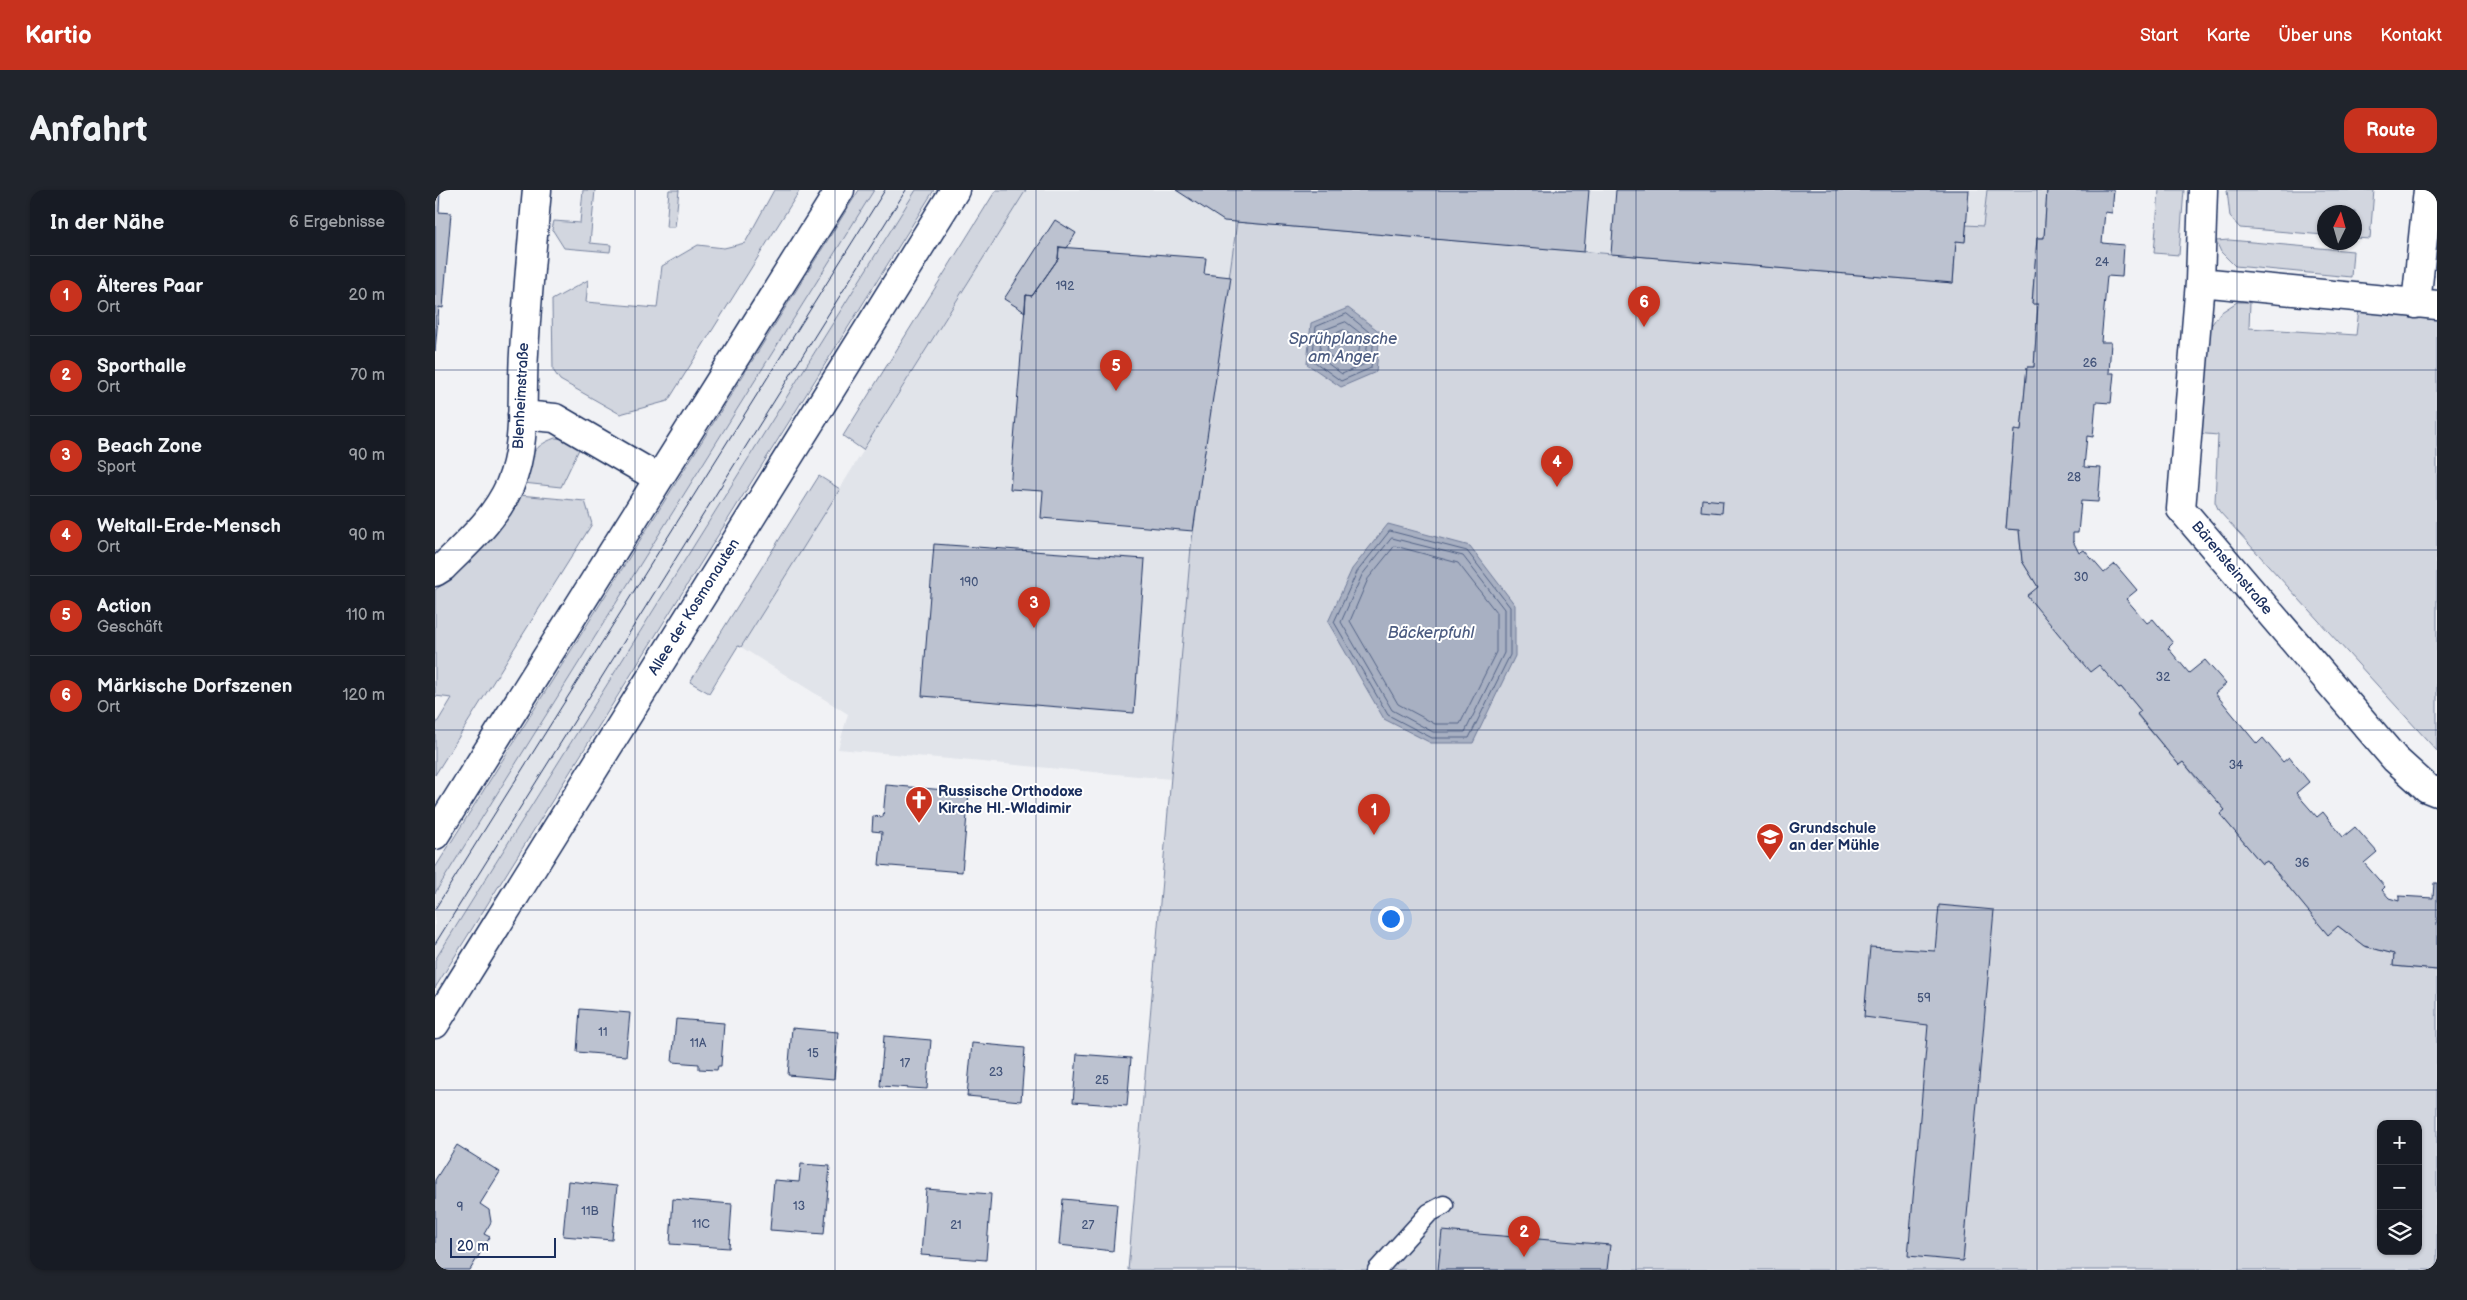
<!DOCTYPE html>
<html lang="de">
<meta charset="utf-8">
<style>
:root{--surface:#171b24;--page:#20242c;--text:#f1f3f6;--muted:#9ea1a6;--line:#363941;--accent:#c8321e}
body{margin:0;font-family:"Balsamiq Sans",sans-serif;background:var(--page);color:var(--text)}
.controls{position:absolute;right:15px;bottom:15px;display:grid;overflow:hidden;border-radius:10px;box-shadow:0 1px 4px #0004}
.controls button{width:45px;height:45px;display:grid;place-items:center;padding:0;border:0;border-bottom:1px solid var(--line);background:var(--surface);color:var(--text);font:25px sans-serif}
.compass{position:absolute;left:1882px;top:15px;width:45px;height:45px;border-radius:50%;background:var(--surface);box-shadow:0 1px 4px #0004;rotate:5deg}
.scale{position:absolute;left:15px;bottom:12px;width:106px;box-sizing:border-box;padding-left:5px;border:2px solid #1b2f5e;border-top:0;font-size:14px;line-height:18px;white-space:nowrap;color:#1b2f5e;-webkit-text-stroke:4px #fff;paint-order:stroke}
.you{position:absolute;left:955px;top:728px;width:18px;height:18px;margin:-12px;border:4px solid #fff;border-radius:50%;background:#1a73e8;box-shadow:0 0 0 8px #1a73e833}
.badge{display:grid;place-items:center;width:32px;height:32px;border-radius:50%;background:var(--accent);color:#fff;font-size:16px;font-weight:700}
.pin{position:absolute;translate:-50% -41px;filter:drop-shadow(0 1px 2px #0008)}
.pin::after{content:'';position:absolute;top:26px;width:18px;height:15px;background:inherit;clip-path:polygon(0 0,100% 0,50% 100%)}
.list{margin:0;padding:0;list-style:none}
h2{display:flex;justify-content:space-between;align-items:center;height:65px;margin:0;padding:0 20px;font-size:21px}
h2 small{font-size:16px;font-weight:400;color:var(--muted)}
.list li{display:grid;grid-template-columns:32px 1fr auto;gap:15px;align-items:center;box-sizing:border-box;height:80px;padding:0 20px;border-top:1px solid var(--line)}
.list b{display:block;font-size:19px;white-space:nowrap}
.list p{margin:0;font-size:16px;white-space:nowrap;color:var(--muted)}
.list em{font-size:16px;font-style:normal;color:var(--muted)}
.icon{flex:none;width:28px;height:28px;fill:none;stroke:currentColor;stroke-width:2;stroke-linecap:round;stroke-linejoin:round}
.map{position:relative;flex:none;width:2002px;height:1080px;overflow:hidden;border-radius:15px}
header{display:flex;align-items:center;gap:30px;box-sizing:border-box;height:70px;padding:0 25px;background:var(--accent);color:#fff}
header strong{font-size:24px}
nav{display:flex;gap:28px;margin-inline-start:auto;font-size:18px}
.intro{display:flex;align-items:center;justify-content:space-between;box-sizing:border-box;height:120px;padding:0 30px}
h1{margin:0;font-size:35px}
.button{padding:12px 22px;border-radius:15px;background:var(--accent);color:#fff;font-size:18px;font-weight:700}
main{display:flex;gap:30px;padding:0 30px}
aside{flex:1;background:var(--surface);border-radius:15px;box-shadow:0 1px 4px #0004}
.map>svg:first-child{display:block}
.built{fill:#e1e4ea}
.green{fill:#d2d6df;stroke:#76829e;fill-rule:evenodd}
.water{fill:#a8b0c2;stroke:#707c9a}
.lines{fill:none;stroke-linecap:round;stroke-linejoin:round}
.shore{stroke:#536386;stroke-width:1}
.building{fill:#bcc2d0;stroke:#1b2f5e}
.lane-casing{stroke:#1b2f5e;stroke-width:21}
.street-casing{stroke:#1b2f5e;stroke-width:31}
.secondary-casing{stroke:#1b2f5e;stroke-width:31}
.lane{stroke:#fff;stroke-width:18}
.street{stroke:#fff;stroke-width:28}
.secondary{stroke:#fff;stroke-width:28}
.tram{stroke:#1b2f5e;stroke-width:1}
.grid{fill:none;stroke:#1b2f5e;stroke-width:1;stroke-opacity:0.55}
.labels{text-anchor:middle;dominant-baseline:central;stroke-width:4;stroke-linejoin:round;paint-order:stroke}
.number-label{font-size:12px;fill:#43547a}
.street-label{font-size:15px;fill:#1b2f5e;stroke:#fff}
.poi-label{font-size:15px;font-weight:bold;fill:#1b2f5e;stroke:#fff;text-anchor:start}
.water-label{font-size:16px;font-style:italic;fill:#4c5c81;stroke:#fff}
</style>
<header>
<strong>Kartio</strong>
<nav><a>Start</a><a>Karte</a><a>Über uns</a><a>Kontakt</a></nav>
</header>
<div class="intro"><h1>Anfahrt</h1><a class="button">Route</a></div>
<main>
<aside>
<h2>In der Nähe<small>6 Ergebnisse</small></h2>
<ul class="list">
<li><span class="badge">1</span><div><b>Älteres Paar</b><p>Ort</p></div><em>20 m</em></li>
<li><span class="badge">2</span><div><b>Sporthalle</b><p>Ort</p></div><em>70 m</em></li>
<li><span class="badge">3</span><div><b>Beach Zone</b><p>Sport</p></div><em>90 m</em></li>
<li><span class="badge">4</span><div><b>Weltall-Erde-Mensch</b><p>Ort</p></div><em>90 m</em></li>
<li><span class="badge">5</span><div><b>Action</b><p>Geschäft</p></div><em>110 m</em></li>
<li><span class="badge">6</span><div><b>Märkische Dorfszenen</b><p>Ort</p></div><em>120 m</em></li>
</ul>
</aside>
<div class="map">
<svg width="2002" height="1080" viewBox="0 0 2002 1080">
<rect width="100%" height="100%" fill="#f1f2f5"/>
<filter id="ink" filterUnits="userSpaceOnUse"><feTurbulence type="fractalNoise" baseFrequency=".02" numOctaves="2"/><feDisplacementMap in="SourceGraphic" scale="10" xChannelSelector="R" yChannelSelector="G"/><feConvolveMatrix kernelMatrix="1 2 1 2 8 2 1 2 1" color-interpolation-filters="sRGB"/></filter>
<g filter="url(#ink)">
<!-- built -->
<path class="built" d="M 439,0 L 481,0 L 0,770 L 0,703 Z
M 591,0 L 1552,0 L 1548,37 L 1530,52 L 1521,51 L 1518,93 L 803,32 L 758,341 L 736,589 L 403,559 L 413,524 L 306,457 Z"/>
<!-- green -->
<path class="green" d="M 148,0 L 160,0 L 155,53 L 176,55 L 175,62 L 129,58 L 117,39 L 119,31 L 145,33 Z
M 234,0 L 244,0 L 240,37 L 231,37 Z
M 339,0 L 365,0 L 233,211 L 185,224 L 125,190 L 118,180 L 117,110 L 153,90 L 151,112 L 222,118 L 227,76 L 263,55 L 289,58 L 310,53 Z
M 424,0 L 439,0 L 0,703 L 0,678 Z
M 481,0 L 499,0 L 0,798 L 0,770 Z
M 561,0 L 591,0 L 428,260 L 408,246 Z
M 1552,0 L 1612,0 L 1609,48 L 1602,48 L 1597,114 L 1603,114 L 1599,177 L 1592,177 L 1586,241 L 1579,241 L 1571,339 L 1584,340 L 1587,371 L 1603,397 L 1684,498 L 1686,497 L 1706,521 L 1702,525 L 1744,575 L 1748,572 L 1768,597 L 1770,596 L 1790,620 L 1785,624 L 1827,674 L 1832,671 L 1893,744 L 1903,736 L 1929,756 L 1959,764 L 1958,776 L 2002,780 L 2002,1080 L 693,1080 L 756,357 L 802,32 L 1518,93 L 1521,51 L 1530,51 L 1531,35 L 1548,36 ZM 1946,934 L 1983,934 L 1983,1061 L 1946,1061 Z
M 1724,0 L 1749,0 L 1744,65 L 1719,63 Z
M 1792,0 L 1939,0 L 1935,49 L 1920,48 L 1920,22 L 1890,22 L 1889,45 L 1805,38 L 1795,27 Z
M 1794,50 L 1918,61 L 1916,87 L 1800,76 L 1786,62 L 1781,51 Z
M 1802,112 L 1815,112 L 1814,138 L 1921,145 L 1924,119 L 2002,127 L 2002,561 L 1784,321 L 1780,312 L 1783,245 L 1760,243 L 1775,137 L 1785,123 Z
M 120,248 L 135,249 L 146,255 L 126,297 L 88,293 C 95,269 95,257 120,248 Z
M 384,286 L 405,299 L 306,457 L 303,456 L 274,503 L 255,492 Z
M 84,305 L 150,311 L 157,334 L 0,585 L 0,536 L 17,508 L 0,506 L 0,400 C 34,375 64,343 84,305 Z"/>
<!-- water -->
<path class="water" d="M 913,118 L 945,142 L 941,182 L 906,197 L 872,174 L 876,133 Z
M 953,334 L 1035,356 L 1080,415 L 1080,466 L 1038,553 L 996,553 L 949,529 L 893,432 L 917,379 Z"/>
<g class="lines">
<!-- shore -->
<path class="shore" d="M 912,124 L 939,146 L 936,178 L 906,191 L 877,170 L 881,137 Z
M 911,132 L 933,149 L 930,174 L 907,184 L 884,167 L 887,141 Z
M 909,140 L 925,152 L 923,169 L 908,175 L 892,164 L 893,147 Z
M 955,341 L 1032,361 L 1075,417 L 1075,465 L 1034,548 L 997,548 L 953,525 L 899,432 L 922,382 Z
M 957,348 L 1028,366 L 1069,419 L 1069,463 L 1030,542 L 998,542 L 957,520 L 906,432 L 927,385 Z
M 960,356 L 1023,373 L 1061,422 L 1061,462 L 1025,534 L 1000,534 L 963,514 L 915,431 L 933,389 Z"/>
</g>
<!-- building -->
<path class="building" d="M 0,0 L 5,0 L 4,22 L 16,23 L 8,118 L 4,117 L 0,161 Z
M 741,0 L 1154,0 L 1149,62 L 789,31 Z
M 1181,0 L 1534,0 L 1530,52 L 1521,51 L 1518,93 L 1176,64 Z
M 1612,0 L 1679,0 L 1677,23 L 1670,22 L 1667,53 L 1689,55 L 1687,87 L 1672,86 L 1666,152 L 1676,152 L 1674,183 L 1679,183 L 1676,213 L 1661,212 L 1658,247 L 1652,246 L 1649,277 L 1666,278 L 1663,312 L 1646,311 L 1643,343 L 1638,343 L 1638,351 L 1644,363 L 1649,360 L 1669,383 L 1680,374 L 1702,400 L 1691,409 L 1712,433 L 1718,429 L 1738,453 L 1733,458 L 1754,483 L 1770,470 L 1791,494 L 1780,503 L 1822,554 L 1828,548 L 1848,572 L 1854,567 L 1874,592 L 1861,603 L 1882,627 L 1888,622 L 1908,647 L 1920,637 L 1942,662 L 1929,673 L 1950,697 L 1947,700 L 1954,708 L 1964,711 L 1964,706 L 1998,708 L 1999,693 L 2002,693 L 2002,780 L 1958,776 L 1959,764 L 1929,756 L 1903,736 L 1893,745 L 1832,671 L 1827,674 L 1785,624 L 1790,620 L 1748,572 L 1744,575 L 1702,524 L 1706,521 L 1686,497 L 1684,498 L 1664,475 L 1655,482 L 1592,406 L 1603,397 L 1587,371 L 1584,340 L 1571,339 L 1579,240 L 1586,241 L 1592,177 L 1599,177 L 1603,114 L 1597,114 L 1602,48 L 1609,48 Z
M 620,30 L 641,43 L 632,58 L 624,57 L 623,69 L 597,106 L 591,105 L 590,122 L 569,109 Z
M 624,57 L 771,68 L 769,84 L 796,87 L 758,341 L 606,328 L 608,301 L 575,299 L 591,105 L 597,106 L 623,69 Z
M 1267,309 L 1288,311 L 1287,323 L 1266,321 Z
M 499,354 L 710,369 L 699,523 L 487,506 Z
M 451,595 L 534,602 L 527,682 L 444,675 L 447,642 L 437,641 L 438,626 L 448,627 Z
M 1504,715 L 1559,720 L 1528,1071 L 1473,1066 L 1493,835 L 1429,827 L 1435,757 L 1500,761 Z
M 145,819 L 195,823 L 191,866 L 142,862 Z
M 241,829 L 289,833 L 286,876 L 283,876 L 282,880 L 264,879 L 264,874 L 237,872 Z
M 357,838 L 403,842 L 399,889 L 353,885 Z
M 449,846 L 496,850 L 492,899 L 445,896 Z
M 537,853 L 590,858 L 586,911 L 532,906 Z
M 642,864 L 696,868 L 692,916 L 638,912 Z
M 22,955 L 65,982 L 45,1014 L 54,1020 L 56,1032 L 49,1044 L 55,1047 L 35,1080 L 7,1080 L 0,1076 L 0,990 Z
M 366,974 L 395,976 L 389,1044 L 335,1040 L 339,990 L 364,992 Z
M 133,991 L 182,996 L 177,1050 L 128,1046 Z
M 491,999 L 556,1004 L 551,1070 L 486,1065 Z
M 238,1009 L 297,1014 L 294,1058 L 235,1054 Z
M 628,1009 L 682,1014 L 678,1061 L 624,1055 Z
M 1007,1041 L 1175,1055 L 1172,1080 L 1003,1080 Z"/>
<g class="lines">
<defs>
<path id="lane" d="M 942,1080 L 994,1023 L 1009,1015"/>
<path id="street" d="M 1768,0 L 1765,92 L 1746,319 L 1960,569 L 1992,598 L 2002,602
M 1765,92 L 2002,115
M 1981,114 L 1993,0
M 87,225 L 120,228 L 223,288
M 0,382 L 8,377 C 33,352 60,329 75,295 C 92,254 86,207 89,163 C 92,109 97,54 102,0"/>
<path id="secondary" d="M 0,645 L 405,0
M 0,834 L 520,0"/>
</defs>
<!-- lane casing -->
<use href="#lane" class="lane-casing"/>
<!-- street casing -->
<use href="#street" class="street-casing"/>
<!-- secondary casing -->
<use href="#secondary" class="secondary-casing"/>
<!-- lane -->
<use href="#lane" class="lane"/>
<!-- street -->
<use href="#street" class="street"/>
<!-- secondary -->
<use href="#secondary" class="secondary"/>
<!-- tram -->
<path class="tram" d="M 0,719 L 450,0
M 0,754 L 471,0"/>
</g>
</g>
<!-- grid -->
<path class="grid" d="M 200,0 L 200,1080M 400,0 L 400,1080M 601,0 L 601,1080M 801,0 L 801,1080M 1001,0 L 1001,1080M 1201,0 L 1201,1080M 1401,0 L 1401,1080M 1602,0 L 1602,1080M 1802,0 L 1802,1080M 0,180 L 2002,180M 0,360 L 2002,360M 0,540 L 2002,540M 0,720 L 2002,720M 0,900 L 2002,900"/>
<!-- icons -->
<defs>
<symbol id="church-pin" viewBox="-11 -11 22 30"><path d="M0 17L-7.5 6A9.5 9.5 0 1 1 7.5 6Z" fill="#c8321e" stroke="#fff"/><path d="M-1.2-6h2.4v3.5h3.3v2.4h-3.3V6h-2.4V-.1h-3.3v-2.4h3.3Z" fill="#fff"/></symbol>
<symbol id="school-pin" viewBox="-11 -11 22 30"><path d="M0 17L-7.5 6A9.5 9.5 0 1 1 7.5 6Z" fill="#c8321e" stroke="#fff"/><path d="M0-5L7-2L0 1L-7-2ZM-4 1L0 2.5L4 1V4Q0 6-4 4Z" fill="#fff"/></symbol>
</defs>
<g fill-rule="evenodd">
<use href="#church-pin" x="468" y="594" width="32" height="43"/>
<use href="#school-pin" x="1319" y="631" width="32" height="43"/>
</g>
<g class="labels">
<!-- number labels -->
<g class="number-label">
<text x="1667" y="72">24</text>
<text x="630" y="96">192</text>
<text x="1655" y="173">26</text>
<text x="1639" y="287">28</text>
<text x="1646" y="387">30</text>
<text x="534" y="392">190</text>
<text x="1728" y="487">32</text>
<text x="1801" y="575">34</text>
<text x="1867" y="673">36</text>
<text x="1489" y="808">59</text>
<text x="168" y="842">11</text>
<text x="263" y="853">11A</text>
<text x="378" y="863">15</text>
<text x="470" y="873">17</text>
<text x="561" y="882">23</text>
<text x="667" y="890">25</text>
<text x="364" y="1016">13</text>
<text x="25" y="1017">9</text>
<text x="155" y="1021">11B</text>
<text x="266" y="1034">11C</text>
<text x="521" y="1035">21</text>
<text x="653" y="1035">27</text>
</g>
<!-- street labels -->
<g class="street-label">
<text transform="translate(86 206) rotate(-87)">Blenheimstraße</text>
<text transform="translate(1797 378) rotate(50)">Bärensteinstraße</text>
<text transform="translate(259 417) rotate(-58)">Allee der Kosmonauten</text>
</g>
<!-- poi labels -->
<g class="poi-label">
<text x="503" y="601">Russische Orthodoxe<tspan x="503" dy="17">Kirche Hl.-Wladimir</tspan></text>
<text x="1354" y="638">Grundschule<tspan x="1354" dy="17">an der Mühle</tspan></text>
</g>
<!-- water labels -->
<g class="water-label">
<text x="908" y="149">Sprühplansche<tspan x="908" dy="18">am Anger</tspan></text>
<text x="996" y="443">Bäckerpfuhl</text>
</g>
</g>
</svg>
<div class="controls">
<button>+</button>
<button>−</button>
<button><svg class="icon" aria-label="layers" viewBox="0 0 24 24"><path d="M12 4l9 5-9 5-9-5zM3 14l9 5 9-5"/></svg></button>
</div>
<svg class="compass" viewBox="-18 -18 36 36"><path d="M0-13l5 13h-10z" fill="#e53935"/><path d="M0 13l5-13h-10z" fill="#9ea1a6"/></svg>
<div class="scale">20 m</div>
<div class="you"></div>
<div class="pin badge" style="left:939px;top:645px">1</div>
<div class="pin badge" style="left:1089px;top:1067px">2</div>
<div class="pin badge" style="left:599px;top:438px">3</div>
<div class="pin badge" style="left:1122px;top:297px">4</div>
<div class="pin badge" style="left:681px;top:201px">5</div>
<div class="pin badge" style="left:1209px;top:137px">6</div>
</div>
</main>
